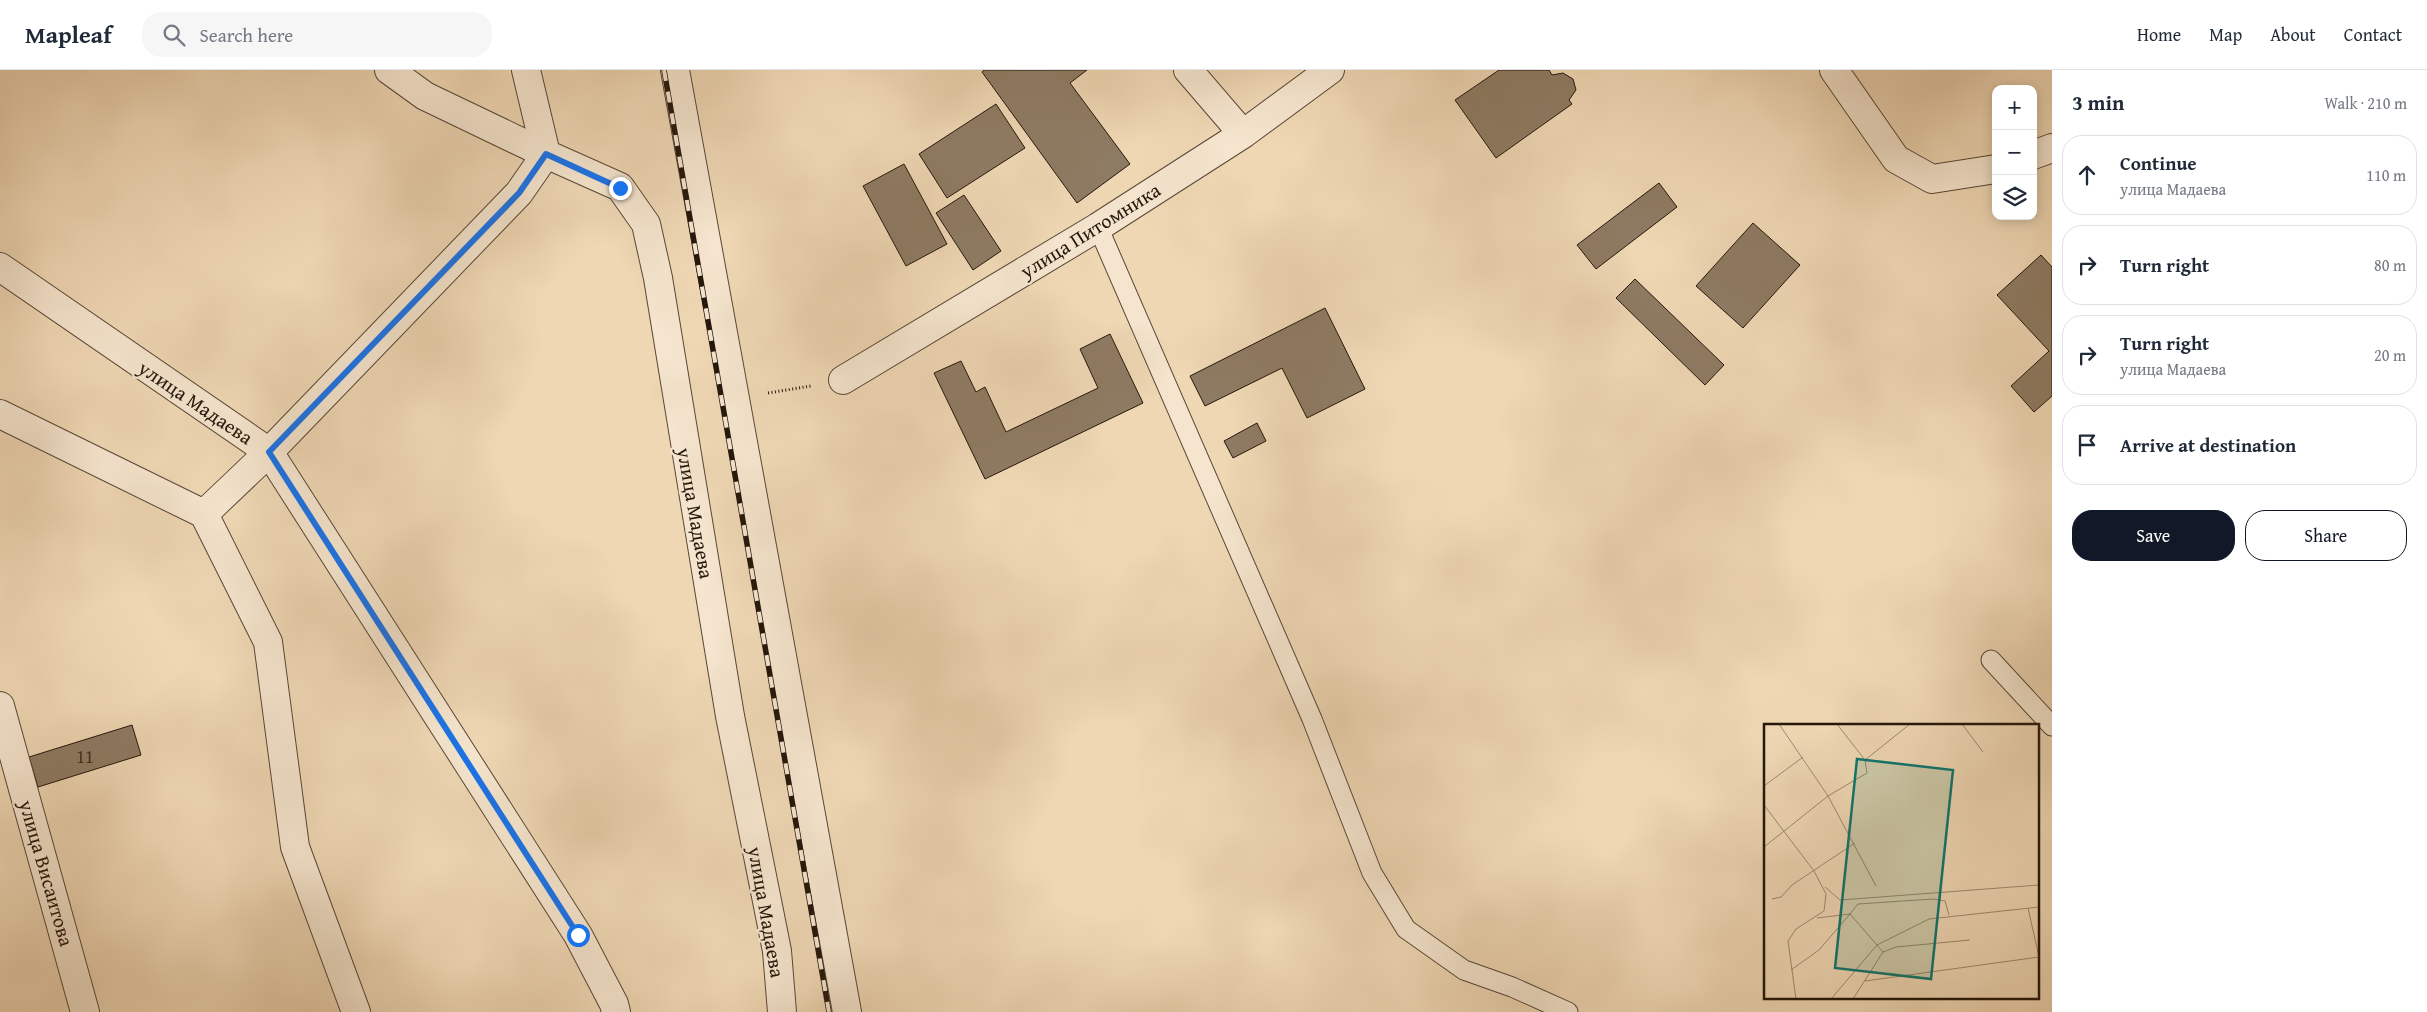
<!DOCTYPE html>
<meta charset="utf-8">
<style>
:root{--surface:#fff;--page:#f6f6f7;--text:#1f2937;--muted:#747a83;--line:#e0e1e3;--accent:#111827}
body{margin:0;font-family:"Gentium Book Plus",serif;background:var(--page);color:var(--text)}
.controls{position:absolute;right:15px;top:15px;display:grid;overflow:hidden;border-radius:10px;box-shadow:0 2px 12px #0003}
.controls button{width:45px;height:45px;display:grid;place-items:center;padding:0;border:0;border-bottom:1px solid var(--line);background:var(--surface);color:var(--text);font:25px sans-serif}
.stop{position:absolute;width:15px;height:15px;margin:-11px;border:4px solid #1a73e8;border-radius:50%;background:#fff}
.stop.end{background:#1a73e8;border-color:#fff;box-shadow:0 1px 5px #0008}
.list{margin:0;padding:0;list-style:none}
h2{display:flex;justify-content:space-between;align-items:center;height:65px;margin:0;padding:0 20px;font-size:21px}
h2 small{font-size:16px;font-weight:400;color:var(--muted)}
.list li{display:grid;grid-template-columns:32px 1fr auto;gap:15px;align-items:center;box-sizing:border-box;height:80px;margin:0 10px 10px;padding:0 10px;border:1px solid var(--line);border-radius:20px}
.list b{display:block;font-size:19px;white-space:nowrap}
.list p{margin:0;font-size:16px;white-space:nowrap;color:var(--muted)}
.list em{font-size:16px;font-style:normal;color:var(--muted)}
.actions{display:flex;gap:10px;padding:15px 20px}
.actions a{flex:1;padding:11px 0;border:1px solid var(--accent);border-radius:20px;text-align:center;font-size:18px;color:var(--accent)}
.actions .main{background:var(--accent);color:#fff}
.icon{flex:none;width:28px;height:28px;fill:none;stroke:currentColor;stroke-width:2;stroke-linecap:round;stroke-linejoin:round}
.map{position:relative;flex:none;width:2052px;height:942px;overflow:hidden}
header{display:flex;align-items:center;gap:30px;box-sizing:border-box;height:70px;padding:0 25px;background:var(--surface);border-bottom:1px solid var(--line)}
header strong{font-size:24px}
nav{display:flex;gap:28px;margin-inline-start:auto;font-size:18px}
.search{width:350px;height:45px;background:var(--page);display:flex;align-items:center;gap:12px;box-sizing:border-box;padding:0 18px;border-radius:20px;color:var(--muted);font-size:19px}
main{display:flex}
aside{flex:1;background:var(--surface)}
.map>svg:first-child{display:block}
.building{fill:#8e7b63;stroke:#25170c}
.lines{fill:none;stroke-linecap:round;stroke-linejoin:round}
.lane-casing{stroke:#584736;stroke-width:21}
.street-casing{stroke:#584736;stroke-width:30}
.path{stroke:#25170c;stroke-width:3;stroke-dasharray:1 2.5;stroke-linecap:butt}
.lane{stroke:#f5e5ce;stroke-width:19}
.street{stroke:#f5e5ce;stroke-width:28}
.rail-casing{stroke:#25170c;stroke-width:5.5}
.rail{stroke:#f5e5ce;stroke-width:4;stroke-dasharray:11;stroke-linecap:butt}
.route{stroke:#1a73e8;stroke-width:6}
.labels{text-anchor:middle;dominant-baseline:central;stroke-width:4.5;stroke-linejoin:round;paint-order:stroke}
.number-label{font-size:18px;fill:#3f3022}
.street-label{font-size:20px;fill:#25170c;stroke:#f5e5ce}
.inset-road{fill:none;stroke:#9e8a71;stroke-width:1}
.view{fill:#0f766e;fill-opacity:0.15;stroke:#0f766e;stroke-width:2.5}
.inset-edge{fill:none;stroke:#25170c;stroke-width:2.5}
</style>
<header>
<strong>Mapleaf</strong>
<div class="search"><svg class="icon" aria-label="search" viewBox="0 0 24 24"><circle cx="10" cy="10" r="6"/><path d="M15 15l6 6"/></svg>Search here</div>
<nav><a>Home</a><a>Map</a><a>About</a><a>Contact</a></nav>
</header>
<main>
<div class="map">
<svg width="2052" height="942" viewBox="0 0 2052 942">
<rect width="100%" height="100%" fill="#efd7b4"/>
<filter id="stains"><feTurbulence type="fractalNoise" baseFrequency=".004" numOctaves="4"/><feColorMatrix values="0 0 0 0 .2 0 0 0 0 .09 0 0 0 0 .02 0 0 0 .5 -.17"/></filter>
<radialGradient id="worn" r=".72"><stop offset=".6" stop-color="#630" stop-opacity="0"/><stop offset="1" stop-color="#630" stop-opacity=".3"/></radialGradient>
<!-- building -->
<path class="building" d="M 984,0 L 1087,0 L 1070,13 L 1130,94 L 1077,133 L 982,2 Z
M 1499,0 L 1549,0 L 1552,5 L 1563,3 L 1573,9 L 1576,20 L 1569,30 L 1572,34 L 1496,88 L 1455,30 Z
M 996,34 L 1025,78 L 947,128 L 919,84 Z
M 904,94 L 947,174 L 906,196 L 863,116 Z
M 1659,113 L 1677,137 L 1596,199 L 1577,175 Z
M 964,125 L 1001,181 L 973,200 L 936,143 Z
M 1753,153 L 1800,195 L 1743,258 L 1696,216 Z
M 2041,185 L 2052,197 L 2052,326 L 2034,342 L 2011,316 L 2049,281 L 1997,225 Z
M 1635,209 L 1724,295 L 1705,315 L 1616,228 Z
M 1325,238 L 1365,319 L 1307,348 L 1282,298 L 1205,336 L 1190,306 Z
M 1110,264 L 1143,333 L 985,409 L 934,303 L 961,291 L 976,322 L 985,317 L 1006,362 L 1098,318 L 1080,279 Z
M 1257,353 L 1266,371 L 1233,388 L 1224,371 Z
M 132,655 L 141,685 L 38,717 L 29,687 Z"/>
<g class="lines">
<defs>
<path id="lane" d="M 1098,157 L 1312,649 L 1372,803 L 1406,859 L 1464,900 L 1512,917 L 1568,942
M 1991,590 L 2052,656"/>
<path id="street" d="M 526,0 L 546,84 L 620,117 L 646,154 L 658,208 L 730,646 L 777,881 L 782,942
M 675,0 L 847,942
M 1188,0 L 1243,64
M 1834,0 L 1896,89 L 1932,109 L 1996,99
M 2033,85 L 2052,78
M 0,197 L 269,382 L 578,865 L 614,934 L 616,942
M 843,310 L 1098,157 L 1243,64 L 1330,0
M 0,344 L 204,444 L 269,382 L 519,123 L 546,84 L 425,26 L 389,0
M 204,444 L 268,572 L 295,777 L 356,942
M 0,636 L 85,942"/>
</defs>
<!-- lane casing -->
<use href="#lane" class="lane-casing"/>
<!-- street casing -->
<use href="#street" class="street-casing"/>
<!-- path -->
<path class="path" d="M 768,323 L 811,316"/>
<!-- lane -->
<use href="#lane" class="lane"/>
<!-- street -->
<use href="#street" class="street"/>
<defs>
<path id="rail" d="M 664,0 L 829,942"/>
</defs>
<!-- rail casing -->
<use href="#rail" class="rail-casing"/>
<!-- rail -->
<use href="#rail" class="rail"/>
</g>
<g class="lines">
<!-- route -->
<path class="route" d="M 578,865 L 269,382 L 519,123 L 546,84 L 620,118"/>
</g>
<g class="labels">
<!-- number labels -->
<g class="number-label">
<text x="85" y="686">11</text>
</g>
<!-- street labels -->
<g class="street-label">
<text transform="translate(1090 160) rotate(-32)">улица Питомника</text>
<text transform="translate(196 332) rotate(34)">улица Мадаева</text>
<text transform="translate(696 443) rotate(80)">улица Мадаева</text>
<text transform="translate(47 803) rotate(74)">улица Висаитова</text>
<text transform="translate(767 842) rotate(80)">улица Мадаева</text>
</g>
</g>
<!-- overview -->
<g transform="translate(1764 654)">
<rect width="275" height="275" fill="#efd7b4"/>
<path class="inset-road" d="M 15,0 L 64,72 L 112,162M 198,0 L 219,28M 101,36 L 146,0M 0,62 L 39,33M 0,81 L 50,147 L 62,170 L 60,187 L 32,205 L 24,217 L 32,275M 0,123 L 64,72 L 103,49 L 101,36 L 73,0M 61,163 L 76,176 L 275,161M 8,175 L 17,173 L 28,161 L 91,119M 264,184 L 275,233M 53,194 L 86,190 L 94,180 L 169,175 L 181,177 L 185,191M 119,228 L 132,223 L 206,216M 27,246 L 55,226 L 86,190 L 119,228 L 89,275M 101,257 L 275,233M 67,275 L 113,221 L 165,195 L 275,183"/>
<path class="view" d="M 93,35 L 189,46 L 167,255 L 71,244 Z"/>
<rect width="275" height="275" class="inset-edge"/>
</g>
<rect width="100%" height="100%" filter="url(#stains)"/>
<rect width="100%" height="100%" fill="url(#worn)"/>
</svg>
<div class="controls">
<button>+</button>
<button>−</button>
<button><svg class="icon" aria-label="layers" viewBox="0 0 24 24"><path d="M12 4l9 5-9 5-9-5zM3 14l9 5 9-5"/></svg></button>
</div>
<div class="stop" style="left:578px;top:865px"></div>
<div class="stop end" style="left:620px;top:118px"></div>
</div>
<aside>
<h2>3 min<small>Walk · 210 m</small></h2>
<ul class="list">
<li><svg class="icon" aria-label="ahead" viewBox="0 0 24 24"><path d="M12 20V5M6 11l6-6 6 6"/></svg><div><b>Continue</b><p>улица Мадаева</p></div><em>110 m</em></li>
<li><svg class="icon" aria-label="right" viewBox="0 0 24 24"><path d="M7 20v-9h11M14 6l5 5-5 5"/></svg><div><b>Turn right</b></div><em>80 m</em></li>
<li><svg class="icon" aria-label="right" viewBox="0 0 24 24"><path d="M7 20v-9h11M14 6l5 5-5 5"/></svg><div><b>Turn right</b><p>улица Мадаева</p></div><em>20 m</em></li>
<li><svg class="icon" aria-label="arrive" viewBox="0 0 24 24"><path d="M6 21V4h12l-3 4 3 4H6"/></svg><div><b>Arrive at destination</b></div></li>
</ul>
<div class="actions"><a class="main">Save</a><a>Share</a></div>
</aside>
</main>
